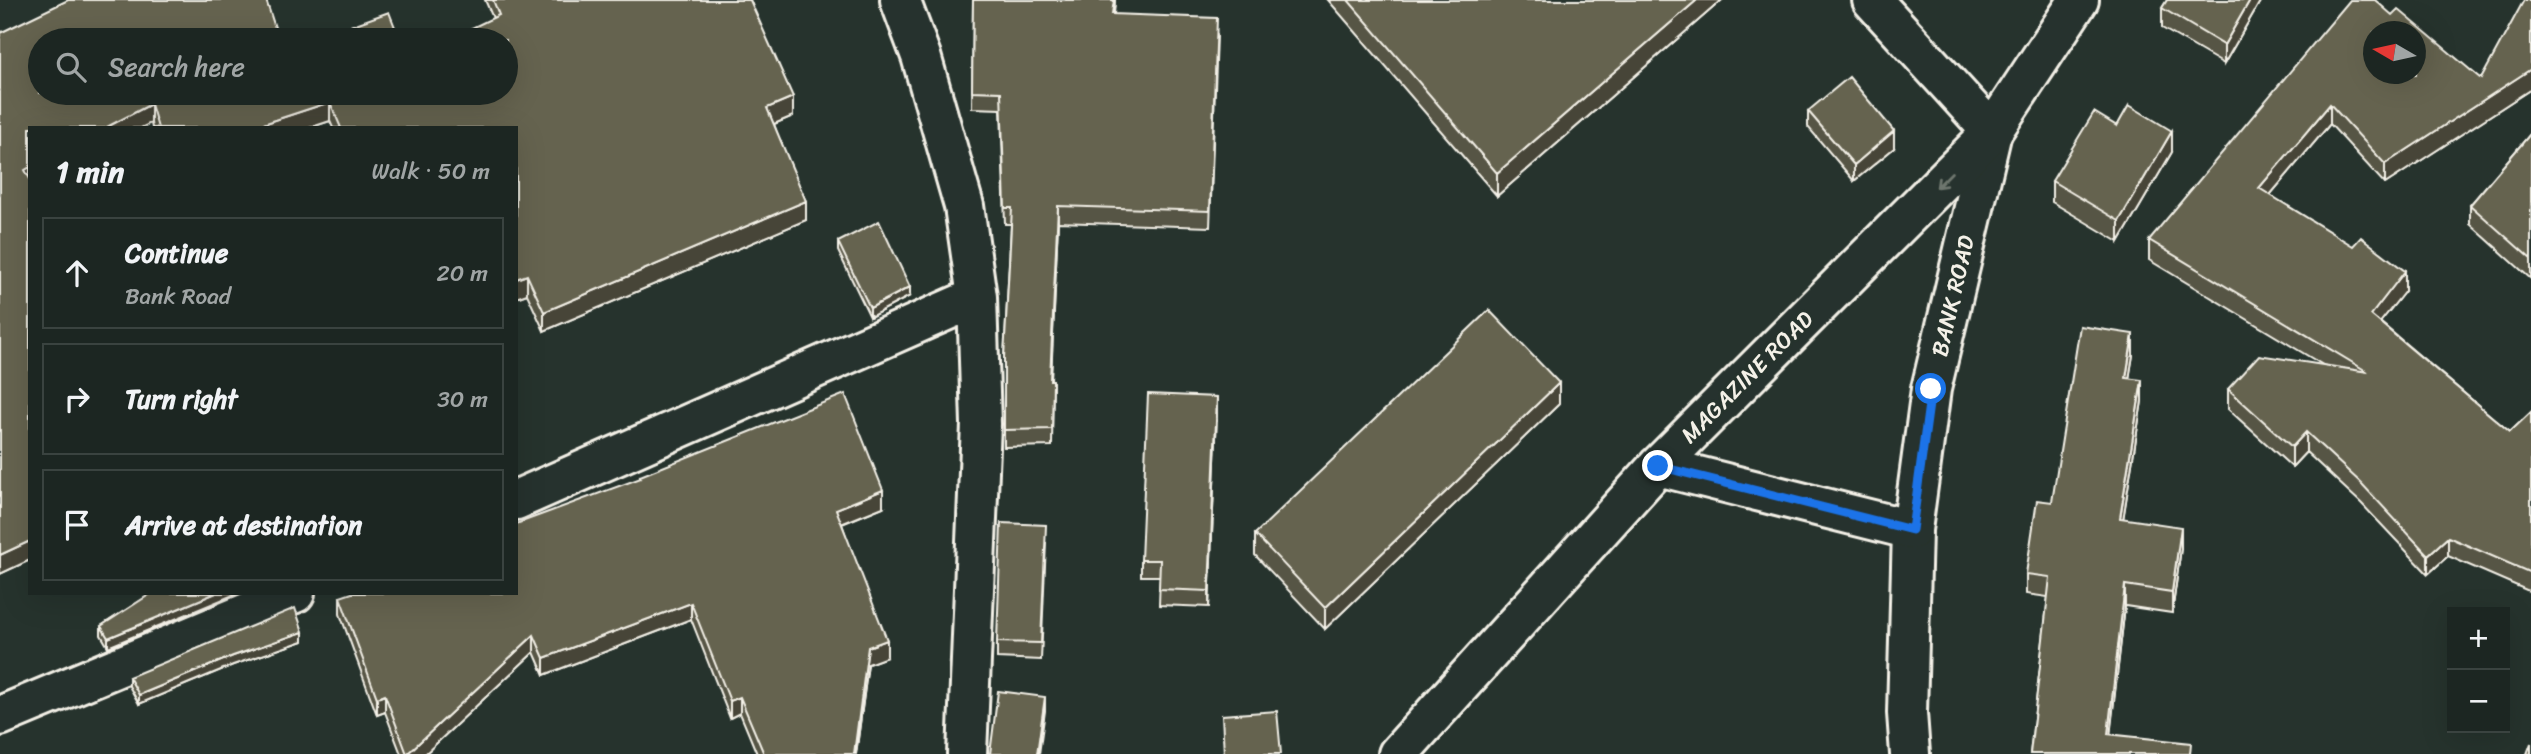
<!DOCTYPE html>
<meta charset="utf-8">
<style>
:root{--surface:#1c2622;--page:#29322f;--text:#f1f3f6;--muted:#a0a5a5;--line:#3a4340}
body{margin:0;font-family:Sriracha,sans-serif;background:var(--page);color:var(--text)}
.controls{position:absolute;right:21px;bottom:21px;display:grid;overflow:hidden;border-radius:0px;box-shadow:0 7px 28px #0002}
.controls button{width:63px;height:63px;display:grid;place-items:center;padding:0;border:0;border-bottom:2px solid var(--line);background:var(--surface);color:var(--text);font:35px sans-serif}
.compass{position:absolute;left:2363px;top:21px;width:63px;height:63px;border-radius:50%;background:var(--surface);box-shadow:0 7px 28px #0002;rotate:279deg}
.stop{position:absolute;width:21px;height:21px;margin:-16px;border:5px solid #1a73e8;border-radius:50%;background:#fff}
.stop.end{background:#1a73e8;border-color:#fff;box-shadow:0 2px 7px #0008}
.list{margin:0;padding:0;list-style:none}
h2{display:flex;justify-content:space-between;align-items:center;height:91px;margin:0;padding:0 28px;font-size:30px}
h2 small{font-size:23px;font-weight:400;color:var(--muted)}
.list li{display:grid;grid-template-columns:46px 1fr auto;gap:21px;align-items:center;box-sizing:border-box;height:112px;margin:0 14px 14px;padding:0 14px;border:2px solid var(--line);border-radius:0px}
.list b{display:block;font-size:26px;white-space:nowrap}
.list p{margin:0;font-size:23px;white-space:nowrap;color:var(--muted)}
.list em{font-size:23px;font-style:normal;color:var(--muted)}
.icon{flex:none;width:38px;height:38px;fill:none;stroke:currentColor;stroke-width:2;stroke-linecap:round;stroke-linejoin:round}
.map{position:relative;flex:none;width:2531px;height:754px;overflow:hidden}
.search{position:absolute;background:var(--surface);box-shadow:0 7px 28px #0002;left:28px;top:28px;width:490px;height:77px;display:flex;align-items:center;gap:18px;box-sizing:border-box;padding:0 24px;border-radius:38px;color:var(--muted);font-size:26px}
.panel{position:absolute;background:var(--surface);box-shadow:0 7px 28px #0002;left:28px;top:126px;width:490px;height:469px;border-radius:0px}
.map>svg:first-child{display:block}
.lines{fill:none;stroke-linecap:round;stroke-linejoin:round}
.street-casing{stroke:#f4f1e8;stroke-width:44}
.secondary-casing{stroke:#f4f1e8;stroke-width:44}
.street{stroke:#26332d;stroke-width:38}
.secondary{stroke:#26332d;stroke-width:38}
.wall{fill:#575544;stroke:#f4f1e8;stroke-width:2}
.shaded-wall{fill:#474537;stroke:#f4f1e8;stroke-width:2}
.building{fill:#65634f;stroke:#f4f1e8;stroke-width:2;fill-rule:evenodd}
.oneway{stroke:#6e766e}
.route{stroke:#1a73e8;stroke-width:9}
.labels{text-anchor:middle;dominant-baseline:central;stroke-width:5;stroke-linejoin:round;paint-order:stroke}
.street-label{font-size:23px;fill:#f4f1e8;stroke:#26332d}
</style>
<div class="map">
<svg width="2531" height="754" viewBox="0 0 2531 754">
<rect width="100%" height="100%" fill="#26332d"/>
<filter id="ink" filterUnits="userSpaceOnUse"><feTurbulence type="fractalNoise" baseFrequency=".0143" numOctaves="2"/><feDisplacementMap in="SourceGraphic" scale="14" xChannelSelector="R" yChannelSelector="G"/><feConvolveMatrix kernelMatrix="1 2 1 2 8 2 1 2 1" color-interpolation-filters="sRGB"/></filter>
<g filter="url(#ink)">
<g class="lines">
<defs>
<path id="street" d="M 900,0 L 921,56 L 964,206 L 977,297 L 981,424 L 967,754
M 516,500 L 977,297
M 0,716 L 295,593
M 1910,754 L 1907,713 L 1912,530 L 1931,389 L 1992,132"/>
<path id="secondary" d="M 1872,0 L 1992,132
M 1658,466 L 1912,530
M 1398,754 L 1658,466 L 1992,132 L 2079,0"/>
</defs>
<!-- street casing -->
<use href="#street" class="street-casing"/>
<!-- secondary casing -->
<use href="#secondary" class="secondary-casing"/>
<!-- street -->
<use href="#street" class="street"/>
<!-- secondary -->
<use href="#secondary" class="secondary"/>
</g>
<!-- wall -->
<path class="wall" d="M 485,0 L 750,0 L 793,116 L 774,124 L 806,220 L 544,331 L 527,294 L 516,298 L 516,128 L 333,128 L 330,121 L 309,128 L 152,128 L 151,123 L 30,128 L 30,560 L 0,574 L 0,33 L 40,40 L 506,93 L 493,18 Z
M 973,0 L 1115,0 L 1114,15 L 1217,35 L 1210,227 L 1058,222 L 1051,380 L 1053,380 L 1052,446 L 1004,447 L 1004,358 L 1011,224 L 1005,224 L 1001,109 L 972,108 Z
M 1328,0 L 1722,0 L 1497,196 Z
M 2167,0 L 2261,0 L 2224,64 L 2162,28 L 2162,8 Z
M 2531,0 L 2531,89 L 2385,184 L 2330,124 L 2270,195 L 2405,291 L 2380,322 L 2510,432 L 2531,412 L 2531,592 L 2448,556 L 2428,574 L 2361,503 L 2306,452 L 2292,467 L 2228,409 L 2228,389 L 2323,365 L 2149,260 L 2149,240 L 2392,15 L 2481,79 Z
M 1808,111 L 1894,148 L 1854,181 L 1808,127 Z
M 2117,126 L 2172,152 L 2119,242 L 2052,202 L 2052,181 Z
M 2531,133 L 2531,279 L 2470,224 L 2470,205 Z
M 838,242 L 910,296 L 870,317 L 838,251 Z
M 2133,355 L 2129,378 L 2142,401 L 2123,519 L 2181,548 L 2172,613 L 2125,606 L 2110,734 L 2191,754 L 2030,754 L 2048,597 L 2026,594 L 2026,574 L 2052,502 Z
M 1559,404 L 1325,629 L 1255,555 L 1255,534 Z
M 1217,413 L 1209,607 L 1159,605 L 1160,576 L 1141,576 L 1141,560 Z
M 640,476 L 883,507 L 842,524 L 887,657 L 868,664 L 856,754 L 757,754 L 740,713 L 730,718 L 691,619 L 544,675 L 534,652 L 425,754 L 401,754 L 385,712 L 377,715 L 340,614 L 340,597 L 516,593 L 640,478 Z
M 1046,542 L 1041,660 L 997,658 L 997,642 Z
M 152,593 L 108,647 L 101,635 L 101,626 Z
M 303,641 L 233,665 L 139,704 L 129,686 L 129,677 Z"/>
<!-- shaded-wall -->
<path class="shaded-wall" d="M 1114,0 L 1115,0 L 1112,31 L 1112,14 Z
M 1697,0 L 1722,0 L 1497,196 L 1497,173 Z
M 2250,0 L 2261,0 L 2224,64 L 2224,45 Z
M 2531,69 L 2531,89 L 2385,184 L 2385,164 Z
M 793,97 L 793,116 L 767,127 L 767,108 Z
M 330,102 L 330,121 L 309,128 L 251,128 Z
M 151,104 L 151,123 L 141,128 L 105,128 Z
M 2330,104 L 2330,124 L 2259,208 L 2259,188 Z
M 1894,131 L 1894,148 L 1854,181 L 1854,165 Z
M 2172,131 L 2172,152 L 2119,242 L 2119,221 Z
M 30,167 L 30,186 L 25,170 Z
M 806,201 L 806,220 L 544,331 L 544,312 Z
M 1058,206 L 1058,222 L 1050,396 L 1050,380 Z
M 2405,271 L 2405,291 L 2371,334 L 2371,315 Z
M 527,275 L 527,294 L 516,298 L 516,279 Z
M 910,287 L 910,296 L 870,317 L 870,308 Z
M 2133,334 L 2133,355 L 2126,398 L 2126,378 Z
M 2142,380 L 2142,401 L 2120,539 L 2120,518 Z
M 1559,383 L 1559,404 L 1325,629 L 1325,608 Z
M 1217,397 L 1217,413 L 1209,607 L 1209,591 Z
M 2306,432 L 2306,452 L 2292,467 L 2292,447 Z
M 883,490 L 883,507 L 836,526 L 836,509 Z
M 2181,527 L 2181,548 L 2172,613 L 2172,592 Z
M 2448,537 L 2448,556 L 2428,574 L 2428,555 Z
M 30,541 L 30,560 L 0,574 L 0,555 Z
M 2125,585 L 2125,606 L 2108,754 L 2108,734 Z
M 216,593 L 238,593 L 108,647 L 108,638 Z
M 691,603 L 691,619 L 544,675 L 544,658 Z
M 303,632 L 303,641 L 233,665 L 139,704 L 139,695 L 233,656 Z
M 534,635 L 534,652 L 425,754 L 407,754 Z
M 887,640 L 887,657 L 868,664 L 856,754 L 854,754 L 868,647 Z
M 385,695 L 385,712 L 377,715 L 377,698 Z
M 740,697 L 740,713 L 730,718 L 730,701 Z
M 1045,697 L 1045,711 L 1039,754 L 1037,754 Z"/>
<!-- building -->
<path class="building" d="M 68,0 L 266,0 L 279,40 L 40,40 L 40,93 L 506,93 L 506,40 L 447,40 L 499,15 L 493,0 L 750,0 L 793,97 L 767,108 L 806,201 L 544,312 L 527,275 L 516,279 L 516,128 L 341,128 L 330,102 L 251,128 L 158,128 L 151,104 L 105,128 L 30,128 L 30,167 L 25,170 L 30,179 L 30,541 L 0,555 L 0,33 Z
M 973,0 L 1114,0 L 1112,14 L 1217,18 L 1210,211 L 1058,206 L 1050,380 L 1053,380 L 1052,429 L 1004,430 L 1004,358 L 1012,208 L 1005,208 L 1001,92 L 972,91 Z
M 1348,0 L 1697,0 L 1497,173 Z
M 2167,0 L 2250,0 L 2224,45 L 2162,8 Z
M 2350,0 L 2375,0 L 2392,15 L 2398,9 L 2481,79 L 2524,0 L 2531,0 L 2531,69 L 2385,164 L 2330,104 L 2259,188 L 2353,246 L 2361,237 L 2405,271 L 2371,315 L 2510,432 L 2531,412 L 2531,573 L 2448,537 L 2428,555 L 2361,483 L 2306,432 L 2292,447 L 2228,389 L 2259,355 L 2368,372 L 2149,240 ZM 2374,32 L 2416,32 L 2416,74 L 2374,74 Z
M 389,12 L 400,40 L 311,40 Z
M 1849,77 L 1894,131 L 1854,165 L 1808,111 Z
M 2129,105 L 2172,131 L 2119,221 L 2052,181 L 2094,112 L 2117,126 Z
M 2531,133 L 2531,259 L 2470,205 Z
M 879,221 L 910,287 L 870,308 L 838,242 Z
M 1489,310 L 1559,383 L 1325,608 L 1255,534 Z
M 2080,326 L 2133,334 L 2126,378 L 2142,380 L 2120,518 L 2181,527 L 2172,592 L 2125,585 L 2108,734 L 2191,743 L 2190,754 L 2030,754 L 2050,577 L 2026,574 L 2037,500 L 2052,502 Z
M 845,394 L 883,490 L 836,509 L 887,640 L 868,647 L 854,754 L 764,754 L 740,697 L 730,701 L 691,603 L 544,658 L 534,635 L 407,754 L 385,695 L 377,698 L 340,597 L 352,593 L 516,593 L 516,524 L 641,478 L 640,476 Z
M 1148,394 L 1217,397 L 1209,591 L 1159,589 L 1160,560 L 1141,560 Z
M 1001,523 L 1046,525 L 1041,643 L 997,642 Z
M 152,593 L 216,593 L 108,638 L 101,626 Z
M 295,608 L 303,632 L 233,656 L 139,695 L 129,677 Z
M 998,691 L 1045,697 L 1037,754 L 990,754 Z
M 1277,711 L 1281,754 L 1224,754 L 1222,715 Z
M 2531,743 L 2531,754 L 2527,754 Z"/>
<!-- one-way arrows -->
<defs><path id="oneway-shaft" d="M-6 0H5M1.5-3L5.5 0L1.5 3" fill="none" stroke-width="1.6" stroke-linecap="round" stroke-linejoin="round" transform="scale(1.75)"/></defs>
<use class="oneway" href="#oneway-shaft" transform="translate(1944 180) rotate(135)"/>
</g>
<g class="lines" filter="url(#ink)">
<!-- route -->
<path class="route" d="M 1658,466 L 1912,530 L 1931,389"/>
</g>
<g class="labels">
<!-- street labels -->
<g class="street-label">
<text transform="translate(1953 296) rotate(-77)">BANK ROAD</text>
<text transform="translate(1747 377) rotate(-45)">MAGAZINE ROAD</text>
</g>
</g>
</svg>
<div class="controls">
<button>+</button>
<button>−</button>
</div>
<svg class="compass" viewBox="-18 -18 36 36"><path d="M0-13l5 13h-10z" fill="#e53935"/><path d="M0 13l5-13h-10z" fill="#a0a5a5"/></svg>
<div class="stop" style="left:1931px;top:389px"></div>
<div class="stop end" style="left:1658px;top:466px"></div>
<div class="search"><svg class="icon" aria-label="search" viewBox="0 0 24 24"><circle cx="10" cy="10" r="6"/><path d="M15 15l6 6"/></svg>Search here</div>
<section class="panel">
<h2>1 min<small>Walk · 50 m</small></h2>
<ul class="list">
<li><svg class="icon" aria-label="ahead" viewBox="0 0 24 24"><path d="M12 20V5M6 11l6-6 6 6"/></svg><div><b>Continue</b><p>Bank Road</p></div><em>20 m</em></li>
<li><svg class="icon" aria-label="right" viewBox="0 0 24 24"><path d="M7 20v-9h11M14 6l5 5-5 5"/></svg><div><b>Turn right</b></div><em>30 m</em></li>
<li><svg class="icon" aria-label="arrive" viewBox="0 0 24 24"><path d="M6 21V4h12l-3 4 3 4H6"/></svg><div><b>Arrive at destination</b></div></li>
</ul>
</section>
</div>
